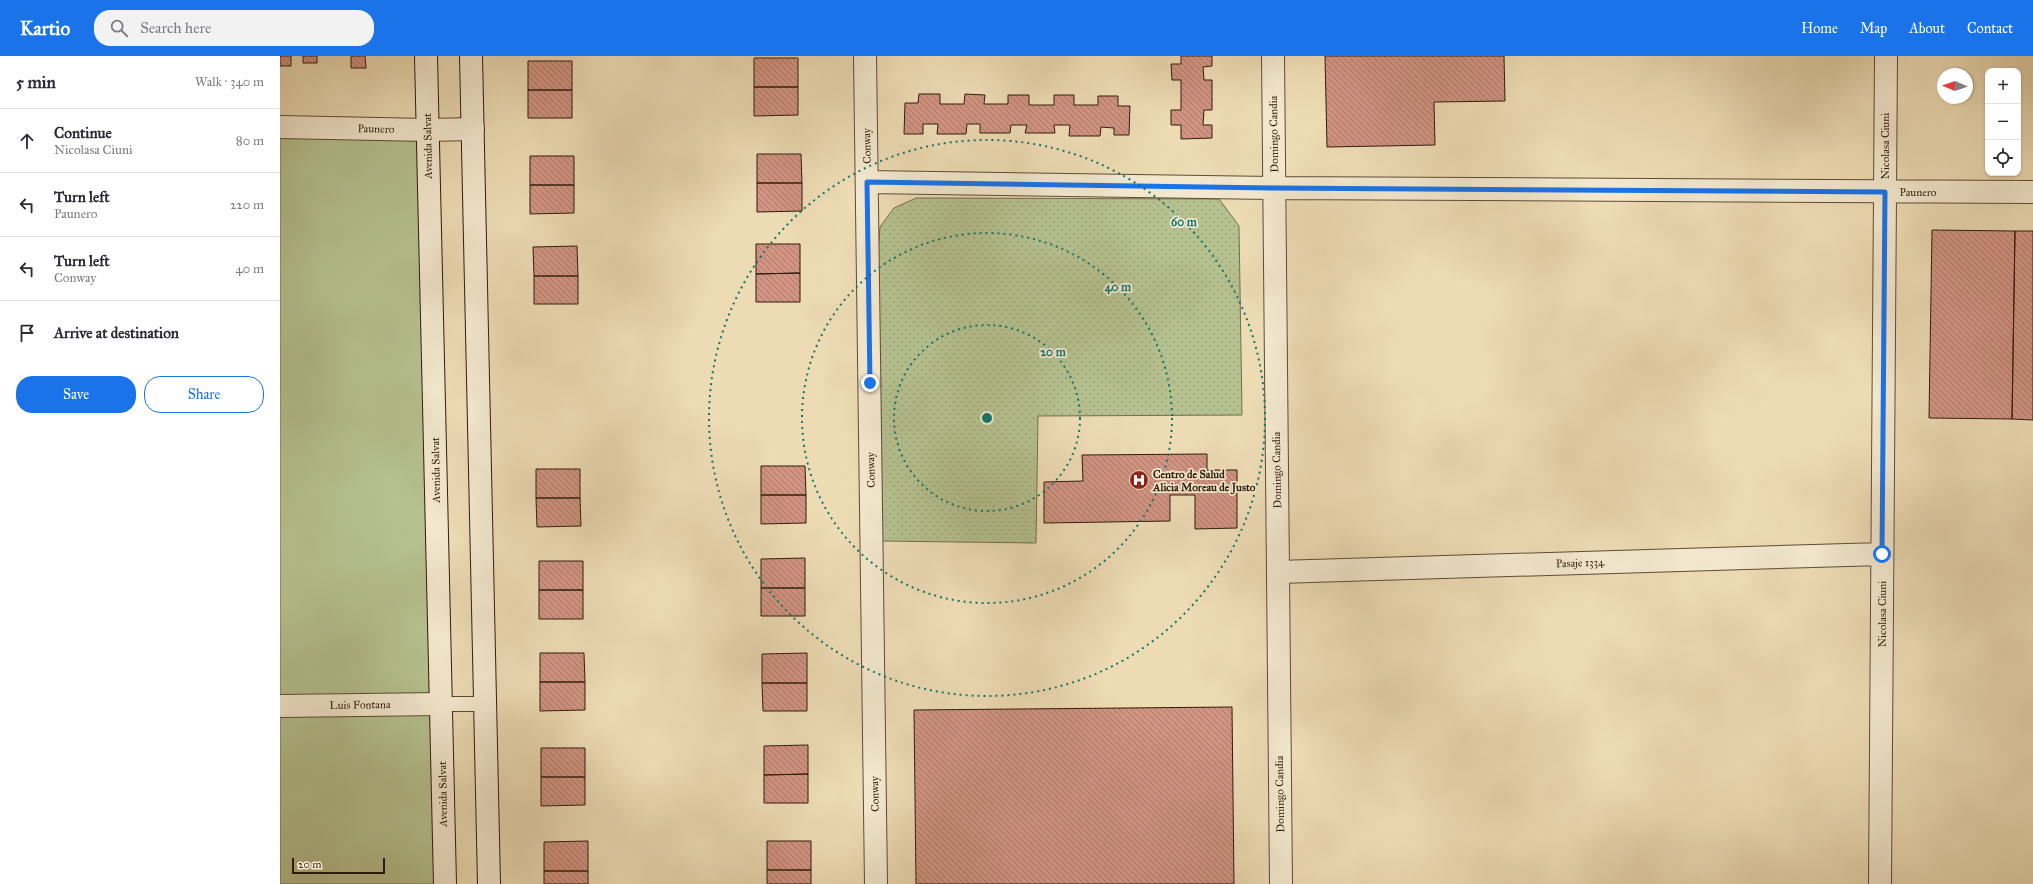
<!DOCTYPE html>
<meta charset="utf-8">
<style>
:root{--surface:#fff;--page:#f2f2f3;--text:#2b2b33;--muted:#7c7c81;--line:#e1e1e2;--accent:#1a73e8}
body{margin:0;font-family:"IM FELL Great Primer",serif;background:var(--page);color:var(--text)}
.controls{position:absolute;right:12px;top:12px;display:grid;overflow:hidden;border-radius:8px;box-shadow:0 1px 3px #0004}
.controls button{width:36px;height:36px;display:grid;place-items:center;padding:0;border:0;border-bottom:1px solid var(--line);background:var(--surface);color:var(--text);font:20px sans-serif}
.compass{position:absolute;left:1657px;top:12px;width:36px;height:36px;border-radius:50%;background:var(--surface);box-shadow:0 1px 3px #0004;rotate:272deg}
.scale{position:absolute;left:12px;bottom:10px;width:93px;box-sizing:border-box;padding-left:4px;border:2px solid #2f1c0a;border-top:0;font-size:11px;line-height:14px;white-space:nowrap;color:#2f1c0a;-webkit-text-stroke:3px #f3e8ce;paint-order:stroke}
.stop{position:absolute;width:12px;height:12px;margin:-9px;border:3px solid #1a73e8;border-radius:50%;background:#fff}
.stop.end{background:#1a73e8;border-color:#fff;box-shadow:0 1px 4px #0008}
.list{margin:0;padding:0;list-style:none}
h2{display:flex;justify-content:space-between;align-items:center;height:52px;margin:0;padding:0 16px;font-size:17px}
h2 small{font-size:13px;font-weight:400;color:var(--muted)}
.list li{display:grid;grid-template-columns:26px 1fr auto;gap:12px;align-items:center;box-sizing:border-box;height:64px;padding:0 16px;border-top:1px solid var(--line)}
.list b{display:block;font-size:15px;white-space:nowrap}
.list p{margin:0;font-size:13px;white-space:nowrap;color:var(--muted)}
.list em{font-size:13px;font-style:normal;color:var(--muted)}
.actions{display:flex;gap:8px;padding:12px 16px}
.actions a{flex:1;padding:9px 0;border:1px solid var(--accent);border-radius:16px;text-align:center;font-size:14px;color:var(--accent)}
.actions .main{background:var(--accent);color:#fff}
.icon{flex:none;width:22px;height:22px;fill:none;stroke:currentColor;stroke-width:2;stroke-linecap:round;stroke-linejoin:round}
.map{position:relative;flex:none;width:1753px;height:828px;overflow:hidden}
header{display:flex;align-items:center;gap:24px;box-sizing:border-box;height:56px;padding:0 20px;background:var(--accent);color:#fff}
header strong{font-size:19px}
nav{display:flex;gap:22px;margin-inline-start:auto;font-size:14px}
.search{width:280px;height:36px;background:var(--page);display:flex;align-items:center;gap:10px;box-sizing:border-box;padding:0 14px;border-radius:16px;color:var(--muted);font-size:15px}
main{display:flex}
aside{flex:1;background:var(--surface)}
.map>svg:first-child{display:block}
.green{fill:#b5c18f;stroke:#726e4c}
.park{fill:url(#park-dots);stroke:#726e4c}
.building{fill:url(#building-back-hatch);stroke:#2f1c0a}
.lines{fill:none;stroke-linecap:round;stroke-linejoin:round}
.lane-casing{stroke:#5e4c34;stroke-width:16}
.street-casing{stroke:#5e4c34;stroke-width:24}
.secondary-casing{stroke:#2f1c0a;stroke-width:24}
.lane{stroke:#f3e8ce;stroke-width:14}
.street{stroke:#f3e8ce;stroke-width:22}
.secondary{stroke:#f3e8ce;stroke-width:22}
.route{stroke:#1a73e8;stroke-width:5}
.ring{fill:none;stroke:#0f766e;stroke-width:2;stroke-dasharray:2 4}
.labels{text-anchor:middle;dominant-baseline:central;stroke-width:3.5;stroke-linejoin:round;paint-order:stroke}
.street-label{font-size:11px;fill:#2f1c0a;stroke:#f3e8ce}
.poi-label{font-size:11px;font-weight:bold;fill:#2f1c0a;stroke:#f3e8ce;text-anchor:start}
.centre{fill:#0f766e;stroke:#f3e8ce;stroke-width:2}
.ring-label{font-size:12px;text-anchor:middle;font-weight:bold;fill:#0f766e;stroke:#f3e8ce;stroke-width:3.5;stroke-linejoin:round;paint-order:stroke}
</style>
<header>
<strong>Kartio</strong>
<div class="search"><svg class="icon" aria-label="search" viewBox="0 0 24 24"><circle cx="10" cy="10" r="6"/><path d="M15 15l6 6"/></svg>Search here</div>
<nav><a>Home</a><a>Map</a><a>About</a><a>Contact</a></nav>
</header>
<main>
<aside>
<h2>5 min<small>Walk · 340 m</small></h2>
<ul class="list">
<li><svg class="icon" aria-label="ahead" viewBox="0 0 24 24"><path d="M12 20V5M6 11l6-6 6 6"/></svg><div><b>Continue</b><p>Nicolasa Ciuni</p></div><em>80 m</em></li>
<li><svg class="icon" aria-label="left" viewBox="0 0 24 24"><path d="M17 20v-9H6M10 6l-5 5 5 5"/></svg><div><b>Turn left</b><p>Paunero</p></div><em>220 m</em></li>
<li><svg class="icon" aria-label="left" viewBox="0 0 24 24"><path d="M17 20v-9H6M10 6l-5 5 5 5"/></svg><div><b>Turn left</b><p>Conway</p></div><em>40 m</em></li>
<li><svg class="icon" aria-label="arrive" viewBox="0 0 24 24"><path d="M6 21V4h12l-3 4 3 4H6"/></svg><div><b>Arrive at destination</b></div></li>
</ul>
<div class="actions"><a class="main">Save</a><a>Share</a></div>
</aside>
<div class="map">
<svg width="1753" height="828" viewBox="0 0 1753 828">
<defs>
<pattern id="park-dots" width="8" height="8" patternUnits="userSpaceOnUse"><rect width="8" height="8" fill="#b5c18f"/><path d="M2 2h.1M6 6h.1" fill="none" stroke="#9ca57a" stroke-width="1.8" stroke-linecap="round"/></pattern>
<pattern id="building-back-hatch" width="6" height="6" patternUnits="userSpaceOnUse"><rect width="6" height="6" fill="#d29483"/><path d="M-1 5l2 2M0 0l6 6M5-1l2 2" fill="none" stroke="#ab7869"/></pattern>
</defs>
<rect width="100%" height="100%" fill="#eddbb4"/>
<filter id="stains"><feTurbulence type="fractalNoise" baseFrequency=".005" numOctaves="4"/><feColorMatrix values="0 0 0 0 .2 0 0 0 0 .09 0 0 0 0 .02 0 0 0 .5 -.17"/></filter>
<radialGradient id="worn" r=".72"><stop offset=".6" stop-color="#630" stop-opacity="0"/><stop offset="1" stop-color="#630" stop-opacity=".3"/></radialGradient>
<!-- green -->
<path class="green" d="M 0,71 L 148,74 L 165,828 L 0,828 Z"/>
<!-- park -->
<path class="park" d="M 636,142 L 939,143 L 959,170 L 962,359 L 758,360 L 756,487 L 602,485 L 598,197 L 600,171 L 614,152 Z"/>
<!-- building -->
<path class="building" d="M 0,0 L 11,0 L 11,10 L 0,10 Z
M 23,0 L 37,0 L 37,7 L 23,7 Z
M 71,0 L 85,0 L 86,12 L 71,12 Z
M 901,0 L 932,0 L 932,10 L 923,11 L 924,24 L 932,24 L 932,54 L 924,54 L 923,69 L 932,69 L 932,82 L 901,83 L 901,69 L 891,69 L 891,54 L 901,54 L 901,24 L 892,24 L 891,8 L 901,8 Z
M 1045,0 L 1224,0 L 1225,45 L 1154,46 L 1155,89 L 1047,91 Z
M 474,2 L 518,2 L 518,31 L 474,31 Z
M 248,5 L 292,5 L 292,34 L 248,34 Z
M 474,31 L 518,31 L 518,59 L 474,60 Z
M 248,34 L 292,34 L 292,62 L 248,62 Z
M 639,38 L 660,38 L 660,48 L 684,48 L 685,38 L 705,39 L 704,48 L 728,48 L 728,39 L 749,39 L 749,49 L 774,49 L 774,39 L 794,39 L 794,49 L 818,49 L 818,40 L 838,40 L 838,50 L 850,50 L 849,79 L 834,79 L 834,72 L 821,71 L 820,80 L 789,80 L 790,69 L 774,69 L 775,77 L 745,77 L 747,69 L 731,69 L 730,77 L 700,77 L 700,68 L 687,68 L 686,78 L 657,78 L 658,68 L 643,68 L 643,78 L 624,78 L 625,47 L 638,47 Z
M 477,98 L 521,98 L 522,127 L 477,127 Z
M 250,100 L 294,100 L 294,129 L 250,129 Z
M 477,127 L 522,127 L 522,155 L 477,156 Z
M 250,129 L 294,129 L 294,157 L 250,158 Z
M 1652,174 L 1735,175 L 1732,363 L 1649,362 Z
M 1735,175 L 1753,175 L 1753,364 L 1732,363 Z
M 476,188 L 520,188 L 520,217 L 476,218 Z
M 297,190 L 298,220 L 254,220 L 253,191 Z
M 520,217 L 520,246 L 476,246 L 476,218 Z
M 254,220 L 298,220 L 298,248 L 254,248 Z
M 927,398 L 927,414 L 957,414 L 957,472 L 915,473 L 915,439 L 890,439 L 890,465 L 764,467 L 764,426 L 803,425 L 802,399 Z
M 481,410 L 525,410 L 526,439 L 481,439 Z
M 256,413 L 300,413 L 300,442 L 256,442 Z
M 481,439 L 526,439 L 526,467 L 481,468 Z
M 256,442 L 300,442 L 301,470 L 257,471 Z
M 525,502 L 525,532 L 481,532 L 481,503 Z
M 259,505 L 303,505 L 303,534 L 259,534 Z
M 481,532 L 525,532 L 525,560 L 481,560 Z
M 259,534 L 303,534 L 303,563 L 259,563 Z
M 260,597 L 304,597 L 305,626 L 260,626 Z
M 527,597 L 527,627 L 482,627 L 482,598 Z
M 260,626 L 305,626 L 305,654 L 260,655 Z
M 482,627 L 527,627 L 527,655 L 483,655 Z
M 952,651 L 954,828 L 636,828 L 634,654 Z
M 528,689 L 528,718 L 484,719 L 484,690 Z
M 261,692 L 305,692 L 305,721 L 261,721 Z
M 528,718 L 528,747 L 484,747 L 484,719 Z
M 261,721 L 305,721 L 305,749 L 261,750 Z
M 308,785 L 308,815 L 264,815 L 264,786 Z
M 487,785 L 531,785 L 531,814 L 487,814 Z
M 487,814 L 531,814 L 531,828 L 487,828 Z
M 264,815 L 308,815 L 308,828 L 264,828 Z"/>
<g class="lines">
<defs>
<path id="lane" d="M 161,648 L 205,648"/>
<path id="street" d="M 585,0 L 596,828
M 993,0 L 1001,828
M 0,71 L 148,74 L 193,73
M 587,126 L 994,132 L 1753,136
M 998,516 L 1602,498
M 0,650 L 161,648
M 1600,828 L 1606,0"/>
<path id="secondary" d="M 146,0 L 165,828
M 191,0 L 209,828"/>
</defs>
<!-- lane casing -->
<use href="#lane" class="lane-casing"/>
<!-- street casing -->
<use href="#street" class="street-casing"/>
<!-- secondary casing -->
<use href="#secondary" class="secondary-casing"/>
<!-- lane -->
<use href="#lane" class="lane"/>
<!-- street -->
<use href="#street" class="street"/>
<!-- secondary -->
<use href="#secondary" class="secondary"/>
</g>
<g class="lines">
<!-- route -->
<path class="route" d="M 590,327 L 587,126 L 994,132 L 1605,136 L 1602,498"/>
</g>
<!-- distance rings -->
<g class="ring">
<circle cx="707" cy="362" r="93"/>
<circle cx="707" cy="362" r="185"/>
<circle cx="707" cy="362" r="278"/>
</g>
<!-- icons -->
<defs>
<symbol id="hospital-disc" viewBox="-11 -11 22 22"><circle r="9.5" fill="#8f2418" stroke="#f3e8ce"/><path d="M-5-5h3v3.5h4V-5h3V5h-3V1.5h-4V5h-3Z" fill="#fff"/></symbol>
</defs>
<g fill-rule="evenodd">
<use href="#hospital-disc" x="848" y="413" width="22" height="22"/>
</g>
<g class="labels">
<!-- street labels -->
<g class="street-label">
<text transform="translate(96 73) rotate(1)">Paunero</text>
<text transform="translate(994 78) rotate(-91)">Domingo Candia</text>
<text transform="translate(148 90) rotate(-91)">Avenida Salvat</text>
<text transform="translate(587 90) rotate(-91)">Conway</text>
<text transform="translate(1605 90) rotate(-90)">Nicolasa Ciuni</text>
<text x="1638" y="136">Paunero</text>
<text transform="translate(156 414) rotate(-91)">Avenida Salvat</text>
<text transform="translate(591 414) rotate(-91)">Conway</text>
<text transform="translate(997 414) rotate(-91)">Domingo Candia</text>
<text transform="translate(1300 507) rotate(-2)">Pasaje 1334</text>
<text transform="translate(1602 558) rotate(-90)">Nicolasa Ciuni</text>
<text transform="translate(80 649) rotate(-1)">Luis Fontana</text>
<text transform="translate(163 738) rotate(-91)">Avenida Salvat</text>
<text transform="translate(595 738) rotate(-91)">Conway</text>
<text transform="translate(1000 738) rotate(-91)">Domingo Candia</text>
</g>
<!-- poi labels -->
<g class="poi-label">
<text x="873" y="418">Centro de Salud<tspan x="873" dy="13">Alicia Moreau de Justo</tspan></text>
</g>
</g>
<circle cx="707" cy="362" r="6" class="centre"/>
<g class="ring-label">
<text x="904" y="170">60 m</text>
<text x="838" y="235">40 m</text>
<text x="773" y="300">20 m</text>
</g>
<rect width="100%" height="100%" filter="url(#stains)"/>
<rect width="100%" height="100%" fill="url(#worn)"/>
</svg>
<div class="controls">
<button>+</button>
<button>−</button>
<button><svg class="icon" aria-label="locate" viewBox="0 0 24 24"><circle cx="12" cy="12" r="6"/><path d="M12 2v4M12 18v4M2 12h4M18 12h4"/></svg></button>
</div>
<svg class="compass" viewBox="-18 -18 36 36"><path d="M0-13l5 13h-10z" fill="#e53935"/><path d="M0 13l5-13h-10z" fill="#7c7c81"/></svg>
<div class="scale">20 m</div>
<div class="stop" style="left:1602px;top:498px"></div>
<div class="stop end" style="left:590px;top:327px"></div>
</div>
</main>
